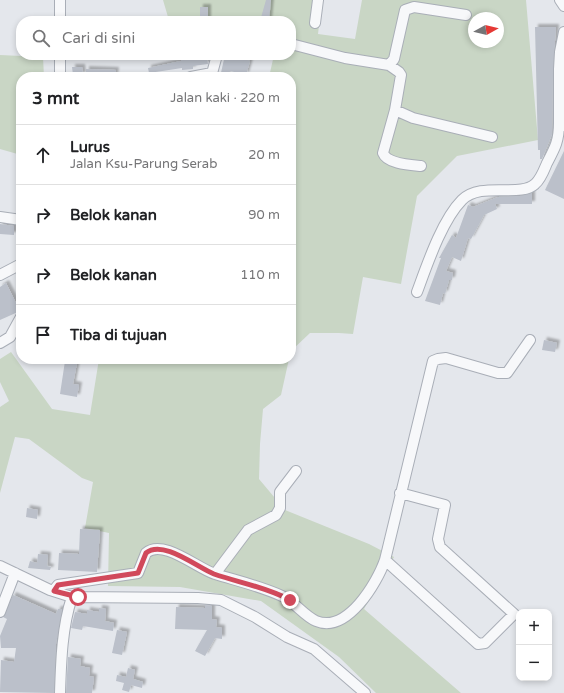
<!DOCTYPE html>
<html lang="id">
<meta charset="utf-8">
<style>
:root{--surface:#fff;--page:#f6f6f6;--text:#202124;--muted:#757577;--line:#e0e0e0}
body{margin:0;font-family:"Varela Round",sans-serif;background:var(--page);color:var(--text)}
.controls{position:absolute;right:12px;bottom:12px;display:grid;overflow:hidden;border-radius:8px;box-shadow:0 2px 6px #0003}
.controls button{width:36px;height:36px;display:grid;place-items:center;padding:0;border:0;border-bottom:1px solid var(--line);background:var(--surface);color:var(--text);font:20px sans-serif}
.compass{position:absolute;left:468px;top:12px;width:36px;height:36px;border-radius:50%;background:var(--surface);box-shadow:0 2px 6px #0003;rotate:82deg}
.stop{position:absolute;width:12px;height:12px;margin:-9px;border:3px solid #d1495b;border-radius:50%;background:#fff}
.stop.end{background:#d1495b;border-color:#fff;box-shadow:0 1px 4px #0008}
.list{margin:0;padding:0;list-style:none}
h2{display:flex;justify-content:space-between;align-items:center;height:52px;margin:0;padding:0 16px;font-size:17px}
h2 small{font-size:13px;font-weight:400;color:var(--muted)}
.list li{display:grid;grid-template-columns:26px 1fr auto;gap:12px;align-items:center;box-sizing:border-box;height:60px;padding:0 16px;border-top:1px solid var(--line)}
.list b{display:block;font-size:15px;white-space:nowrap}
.list p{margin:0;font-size:13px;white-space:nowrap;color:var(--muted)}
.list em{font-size:13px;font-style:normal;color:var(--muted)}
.icon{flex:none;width:22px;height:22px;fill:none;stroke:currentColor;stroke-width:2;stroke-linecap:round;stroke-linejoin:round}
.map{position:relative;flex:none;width:564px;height:693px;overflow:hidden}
.search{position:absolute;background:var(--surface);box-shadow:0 2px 6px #0003;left:16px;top:16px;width:280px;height:44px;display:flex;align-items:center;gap:10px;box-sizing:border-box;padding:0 14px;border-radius:16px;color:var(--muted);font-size:15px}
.panel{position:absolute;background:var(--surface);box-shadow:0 2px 6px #0003;left:16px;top:72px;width:280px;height:292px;border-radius:16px}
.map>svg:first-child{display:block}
.green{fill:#c9d6c5;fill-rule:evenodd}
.building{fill:#bbc0ca;filter:url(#shadow)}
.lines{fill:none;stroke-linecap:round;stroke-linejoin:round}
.minor-casing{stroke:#a9aeb7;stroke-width:12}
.minor{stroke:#f7f8fa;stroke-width:10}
.route{stroke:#d1495b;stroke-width:5}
</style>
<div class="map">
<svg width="564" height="693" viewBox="0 0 564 693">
<defs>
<filter id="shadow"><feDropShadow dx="3" dy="-3" stdDeviation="1" flood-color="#0004"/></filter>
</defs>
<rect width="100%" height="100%" fill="#e4e7ec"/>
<!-- green -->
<path class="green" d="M 163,0 L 322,0 L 318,34 L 355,39 L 362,0 L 526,0 L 538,140 L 457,156 L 417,196 L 401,284 L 363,277 L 353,334 L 339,333 L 310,333 L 291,351 L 291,77 L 269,77 L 274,55 L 291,55 L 291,21 L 245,21 L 231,18 L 168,17 ZM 474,18 L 498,18 L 498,42 L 474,42 Z
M 0,55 L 43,57 L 44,77 L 21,77 L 21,155 L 0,149 Z
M 11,352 L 52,409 L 90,415 L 99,359 L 289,359 L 281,395 L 263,409 L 260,444 L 259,479 L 285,510 L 369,544 L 394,557 L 364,609 L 461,693 L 376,693 L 339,657 L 261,601 L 180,587 L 108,586 L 109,533 L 85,528 L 93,482 L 82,478 L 29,439 L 15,437 L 0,493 L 0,407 L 9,401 L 0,382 L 0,359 Z"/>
<!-- building -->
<path class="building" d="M 266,0 L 271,0 L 269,21 L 260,21 Z
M 200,7 L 208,7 L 208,21 L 200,21 Z
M 535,27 L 556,27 L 553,69 L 552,134 L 542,159 L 540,159 L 540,150 L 538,150 Z
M 181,55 L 192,55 L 192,60 L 207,58 L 208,64 L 193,66 L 193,69 L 182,70 L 182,68 L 149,73 L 148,68 L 181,61 Z
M 225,55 L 233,55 L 250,61 L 246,75 L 230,71 L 227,77 L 220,77 Z
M 72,67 L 82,67 L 83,75 L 73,75 Z
M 86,69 L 116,70 L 115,77 L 86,77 Z
M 564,151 L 564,199 L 545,190 Z
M 532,193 L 532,204 L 495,204 L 497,209 L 484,215 L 471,239 L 468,238 L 461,261 L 452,257 L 446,271 L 453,273 L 452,280 L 449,280 L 445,294 L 443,293 L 440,305 L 425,301 L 441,258 L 439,258 L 452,235 L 456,238 L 468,205 L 473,207 L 498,197 L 520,196 Z
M 0,224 L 14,226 L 14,235 L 0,234 Z
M 6,283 L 20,311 L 0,320 L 0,287 Z
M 544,340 L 557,343 L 555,352 L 542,350 Z
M 65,361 L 77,363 L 73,384 L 79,385 L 77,397 L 60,394 Z
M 27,508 L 38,510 L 37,519 L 26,517 Z
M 80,529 L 100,530 L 97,572 L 58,570 L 59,553 L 79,554 Z
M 38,554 L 48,555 L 47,566 L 51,567 L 50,570 L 28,568 L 30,561 L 37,563 Z
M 13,595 L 56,614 L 58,609 L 62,609 L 56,644 L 54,693 L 0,692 L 1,660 L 14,662 L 16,648 L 1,648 L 0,636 L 7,619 L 3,617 Z
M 205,605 L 212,606 L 212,619 L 217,620 L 216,627 L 222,628 L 222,639 L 215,638 L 205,656 L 195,651 L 207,630 L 175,629 L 176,607 L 205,608 Z
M 99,608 L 106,609 L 105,621 L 114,623 L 113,631 L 83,626 L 82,630 L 71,628 L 75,612 L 87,614 L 87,610 L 99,612 Z
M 117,630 L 127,632 L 122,655 L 112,653 Z
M 68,657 L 81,659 L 80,666 L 90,668 L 89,676 L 94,677 L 92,693 L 66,693 Z
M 128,668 L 135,670 L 133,679 L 143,682 L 142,688 L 131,685 L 129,692 L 122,690 L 124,683 L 116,681 L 117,675 L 126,677 Z"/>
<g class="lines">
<defs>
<path id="minor" d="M 560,0 L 564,6
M 60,21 L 60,0
M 315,23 L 318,0
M 564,32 L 560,52 L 559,69 L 564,71
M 291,44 L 345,58 L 389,65 L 399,72 L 401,75 L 395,110 L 383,153 C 387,164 411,165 421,166
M 60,55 L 60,77
M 389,65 L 394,59 L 405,10 L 414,7 L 466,15
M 559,69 L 559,123 L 564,126
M 191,77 L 212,73
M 211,77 L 217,55
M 395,110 L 413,118 L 492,137
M 0,217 L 21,220
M 0,275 L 21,264
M 417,292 C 427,265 442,220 462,200 C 481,181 520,198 535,184 C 541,179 544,170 547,163 C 555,148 559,141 559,123
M 0,343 L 10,337 L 21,317
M 385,560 L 478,644 L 485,643 L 514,614 L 440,547 L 438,539 L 445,505 L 400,493
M 0,566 L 50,590 L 72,597 L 198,598 L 221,600 L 255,617 L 287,637 L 314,649 L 365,693
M 215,574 L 248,530 L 276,515 L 280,508 L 280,492 L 296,471
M 53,591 L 58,585 L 138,573 L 146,553 C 163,538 198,569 215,574 C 238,581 260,586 282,596 C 295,602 304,616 316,621 C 347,634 377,583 385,560 L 433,361 L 438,359 L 446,358 L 498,373 L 507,373 L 530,340
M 0,612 L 15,573
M 60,693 C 61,661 62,627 72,597"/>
</defs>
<!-- minor casing -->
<use href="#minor" class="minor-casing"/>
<!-- minor -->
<use href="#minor" class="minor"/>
</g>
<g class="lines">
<!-- route -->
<path class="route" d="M 78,597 L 54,591 L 58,585 L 138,573 L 146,553 C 163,539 198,568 214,574 C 240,583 266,587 290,600"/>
</g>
</svg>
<div class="controls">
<button>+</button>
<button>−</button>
</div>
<svg class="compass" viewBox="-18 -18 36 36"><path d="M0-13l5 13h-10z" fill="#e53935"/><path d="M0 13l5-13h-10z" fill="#757577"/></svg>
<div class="stop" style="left:78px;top:597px"></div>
<div class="stop end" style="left:290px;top:600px"></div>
<div class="search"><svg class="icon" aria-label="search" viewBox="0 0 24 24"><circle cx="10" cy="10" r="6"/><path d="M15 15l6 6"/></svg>Cari di sini</div>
<section class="panel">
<h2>3 mnt<small>Jalan kaki · 220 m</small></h2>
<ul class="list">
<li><svg class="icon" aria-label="ahead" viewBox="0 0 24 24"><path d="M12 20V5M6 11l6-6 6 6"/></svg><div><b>Lurus</b><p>Jalan Ksu-Parung Serab</p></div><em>20 m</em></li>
<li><svg class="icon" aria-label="right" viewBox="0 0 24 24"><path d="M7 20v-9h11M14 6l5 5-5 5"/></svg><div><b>Belok kanan</b></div><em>90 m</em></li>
<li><svg class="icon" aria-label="right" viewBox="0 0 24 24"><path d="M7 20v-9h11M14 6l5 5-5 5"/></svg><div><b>Belok kanan</b></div><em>110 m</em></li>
<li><svg class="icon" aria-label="arrive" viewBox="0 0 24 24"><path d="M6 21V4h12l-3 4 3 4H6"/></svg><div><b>Tiba di tujuan</b></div></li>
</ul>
</section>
</div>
